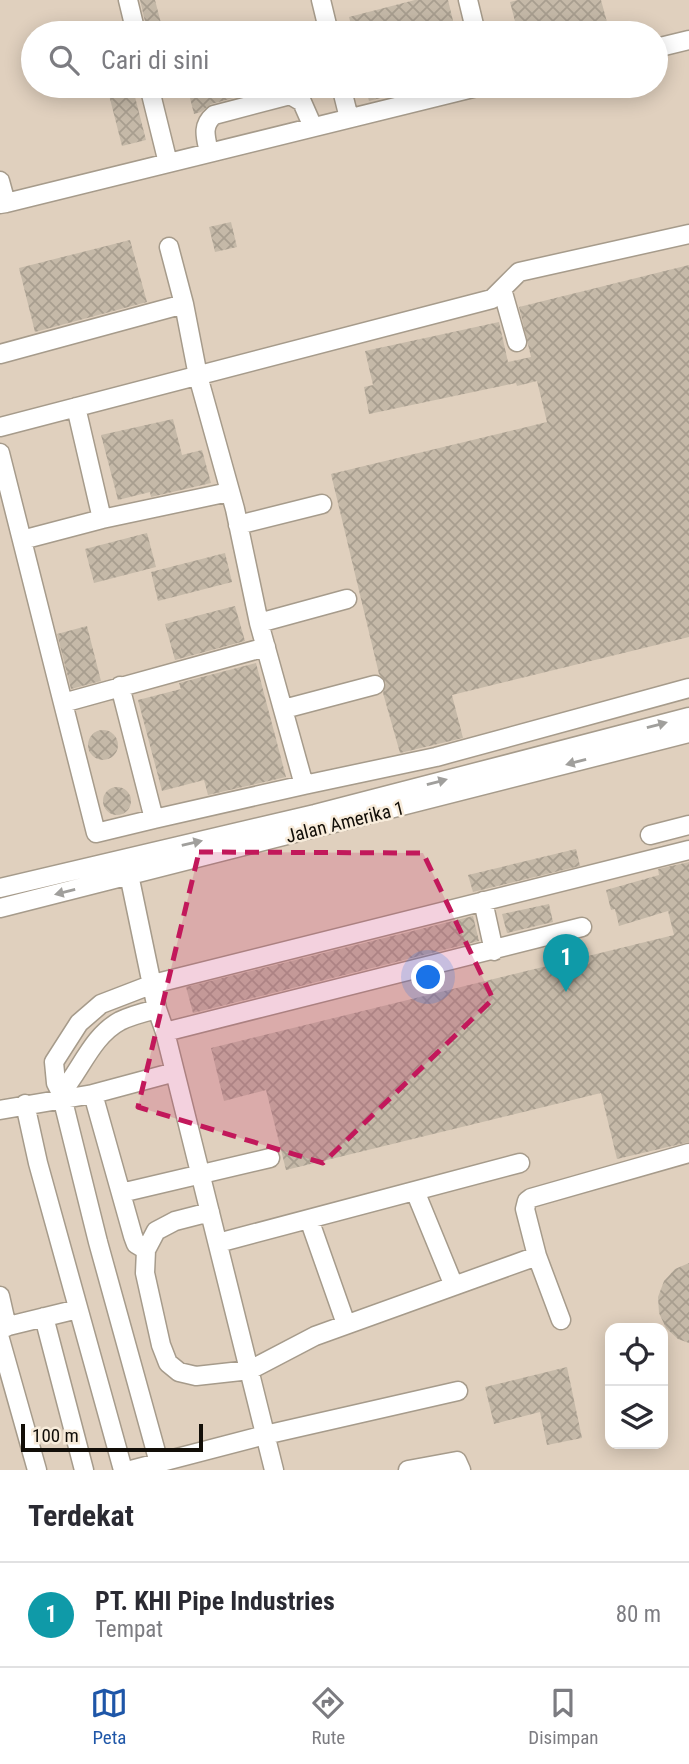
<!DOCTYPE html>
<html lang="id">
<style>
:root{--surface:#fff;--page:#f2f2f3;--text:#2b2b33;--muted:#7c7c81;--line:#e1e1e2;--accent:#1e56a8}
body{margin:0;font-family:"Roboto Condensed",sans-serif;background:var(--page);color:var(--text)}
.controls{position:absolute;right:21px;bottom:21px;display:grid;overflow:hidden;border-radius:14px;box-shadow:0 4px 18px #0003}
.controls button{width:63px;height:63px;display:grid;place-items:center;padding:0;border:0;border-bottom:2px solid var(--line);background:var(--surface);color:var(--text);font:35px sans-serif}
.scale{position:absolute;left:21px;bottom:18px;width:182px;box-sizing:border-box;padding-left:7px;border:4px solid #120e08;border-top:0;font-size:19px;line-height:24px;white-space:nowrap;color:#120e08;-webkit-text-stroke:5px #f8ecdb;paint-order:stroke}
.you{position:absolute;left:429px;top:978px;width:24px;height:24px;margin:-18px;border:5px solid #fff;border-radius:50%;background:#1a73e8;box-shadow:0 0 0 10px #1a73e833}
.badge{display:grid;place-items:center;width:46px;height:46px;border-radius:50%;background:var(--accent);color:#fff;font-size:23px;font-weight:700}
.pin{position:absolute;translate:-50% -58px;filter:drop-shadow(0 2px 4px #0008)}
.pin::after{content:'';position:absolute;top:37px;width:24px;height:21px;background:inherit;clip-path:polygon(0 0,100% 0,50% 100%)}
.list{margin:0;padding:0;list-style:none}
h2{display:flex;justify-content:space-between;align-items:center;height:91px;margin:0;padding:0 28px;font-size:30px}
h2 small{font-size:23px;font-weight:400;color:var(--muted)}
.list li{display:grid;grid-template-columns:46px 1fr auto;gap:21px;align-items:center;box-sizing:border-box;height:105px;padding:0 28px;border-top:2px solid var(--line)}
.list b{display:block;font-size:26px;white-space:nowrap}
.list p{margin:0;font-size:23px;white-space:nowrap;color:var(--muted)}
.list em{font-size:23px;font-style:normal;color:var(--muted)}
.icon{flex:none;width:38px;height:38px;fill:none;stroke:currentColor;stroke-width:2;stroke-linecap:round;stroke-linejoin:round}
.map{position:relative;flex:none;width:689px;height:1470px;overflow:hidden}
.search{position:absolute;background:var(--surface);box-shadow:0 4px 18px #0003;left:21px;right:21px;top:21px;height:77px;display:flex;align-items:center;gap:18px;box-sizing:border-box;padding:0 24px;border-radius:38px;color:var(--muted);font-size:26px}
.sheet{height:196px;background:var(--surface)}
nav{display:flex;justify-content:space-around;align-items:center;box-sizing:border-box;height:98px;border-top:2px solid var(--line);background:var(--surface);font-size:19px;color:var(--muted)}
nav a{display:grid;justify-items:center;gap:4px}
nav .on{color:var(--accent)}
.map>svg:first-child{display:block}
.industrial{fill:#e0d0be;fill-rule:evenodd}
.building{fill:url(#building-cross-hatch)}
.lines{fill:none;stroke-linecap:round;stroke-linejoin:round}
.minor-casing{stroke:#a69b8b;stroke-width:21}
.minor{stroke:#fff;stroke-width:18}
.oneway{fill:#a09f9c}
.marked{fill:#c2185b;fill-opacity:0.2;stroke:#c2185b;stroke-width:5;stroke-dasharray:14 9;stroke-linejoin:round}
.labels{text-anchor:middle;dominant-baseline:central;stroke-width:5;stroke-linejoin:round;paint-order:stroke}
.street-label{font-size:19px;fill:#120e08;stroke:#f8ecdb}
</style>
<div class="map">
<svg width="689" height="1470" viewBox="0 0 689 1470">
<defs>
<pattern id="building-cross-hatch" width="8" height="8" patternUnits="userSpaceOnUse" patternTransform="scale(1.75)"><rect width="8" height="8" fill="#c5b9a8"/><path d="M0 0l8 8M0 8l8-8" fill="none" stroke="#a89e8f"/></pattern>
</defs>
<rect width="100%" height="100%" fill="#ebdfce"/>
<!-- industrial -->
<path class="industrial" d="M 0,0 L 689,0 L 689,1470 L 0,1470 ZM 33,33 L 656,33 L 656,86 L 33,86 ZM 610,1328 L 663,1328 L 663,1444 L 610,1444 Z"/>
<!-- building -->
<path class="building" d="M 140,0 L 155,0 L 161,23 L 146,26 Z
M 415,0 L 448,0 L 456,33 L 353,33 L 349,17 Z
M 518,0 L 601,0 L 610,33 L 518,33 L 510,2 Z
M 187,86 L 280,86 L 211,104 L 201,112 L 194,114 Z
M 365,86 L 414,86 L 415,89 L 369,101 Z
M 133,89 L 146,140 L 122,146 L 109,95 Z
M 231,222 L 237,247 L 215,252 L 209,227 Z
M 130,240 L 147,302 L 35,332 L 19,268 Z
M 689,265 L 689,637 L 452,695 L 463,738 L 400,753 L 383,693 L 386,683 L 379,674 L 331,474 L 547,422 L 537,381 L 517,386 L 516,383 L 369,414 L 364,387 L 373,385 L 365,351 L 499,322 L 508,362 L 531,357 L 519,307 Z
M 173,419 L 182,455 L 202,450 L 211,483 L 151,497 L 150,492 L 118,500 L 101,435 Z
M 147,533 L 156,567 L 94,583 L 85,549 Z
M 225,553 L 232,582 L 158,601 L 151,572 Z
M 235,606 L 245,641 L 175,660 L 165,624 Z
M 87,626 L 101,681 L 71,689 L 57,634 Z
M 256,663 L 286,777 L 208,795 L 204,780 L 162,791 L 138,700 L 181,689 L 179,683 Z
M88 745a15 15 0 1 1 30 0a15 15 0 1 1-30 0Z
M103 801a14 14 0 1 1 28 0a14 14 0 1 1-28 0Z
M 576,849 L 580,866 L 473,892 L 468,875 Z
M 689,862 L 689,1142 L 617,1159 L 601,1093 L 286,1170 L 266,1090 L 224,1101 L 211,1048 L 674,935 L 668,911 L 619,926 L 615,909 L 611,910 L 606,890 L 659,875 L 658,869 Z
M 549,904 L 553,922 L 507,933 L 502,914 Z
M 473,916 L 479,941 L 193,1013 L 186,987 Z
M 689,1263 L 689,1343 L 678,1339 L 666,1328 L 659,1313 L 658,1297 L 664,1281 L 675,1269 Z
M 567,1367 L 582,1438 L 547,1445 L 540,1412 L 494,1424 L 485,1387 Z"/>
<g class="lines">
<defs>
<path id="minor" d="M 128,0 L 136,33
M 321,0 L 329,33
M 468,0 L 476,33
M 656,48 L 689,40
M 149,86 L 168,163
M 341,86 L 349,118
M 209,152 C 206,138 201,126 214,115 L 290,95 L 302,102 L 313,127
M 0,181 L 6,203 L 0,204
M 6,203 L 481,86
M 169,247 L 184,304
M 502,289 L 519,272 L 689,234
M 0,354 L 184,304 L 198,376 L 235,509 L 259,623 L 304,785 L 436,757 L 689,688
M 76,407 L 102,519
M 0,427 L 492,299 L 502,289 L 517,342
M 0,453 L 63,703 L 266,647
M 238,525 L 322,504
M 22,540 L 102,519 L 229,492
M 259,623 L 347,599
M 63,703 L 96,833 L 154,819 L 120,686
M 284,709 L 375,685
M 154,819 L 304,785
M 650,835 L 689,825
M 127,865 L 157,1009 L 165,1032 L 274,1470
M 0,888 L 315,814 L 689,717
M 483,901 L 494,951
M 0,908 L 689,733
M 165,1032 L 582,927
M 61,1093 C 81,1070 92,1036 120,1021 C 132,1015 145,1012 157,1009
M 93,1094 L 133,1236 L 136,1244 L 146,1250
M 25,1104 L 38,1163 L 123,1470
M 0,1110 L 93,1094 L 175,1072
M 415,1191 L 454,1286
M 121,1193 L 270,1158
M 210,1212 L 175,1221 L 156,1231 L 146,1250 L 145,1273 L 161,1345 L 168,1363 L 179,1372 L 196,1376 L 250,1370 L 315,1336 L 537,1256
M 309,1219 L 346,1324
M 218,1243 L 520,1163
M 0,1296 L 7,1327
M 44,1317 L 84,1470
M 561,1320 L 537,1256 L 525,1209 L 527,1201 L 531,1198 L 689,1153
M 0,1328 L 78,1309
M 0,1339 L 37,1470
M 131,1470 L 265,1435 L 458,1391
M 161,1470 L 98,1242 L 61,1093 L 56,1083 L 54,1062 L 79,1023 L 101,1004 L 153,984 L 689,850
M 408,1470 L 457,1461 L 461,1470"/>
</defs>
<!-- minor casing -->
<use href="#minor" class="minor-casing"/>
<!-- minor -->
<use href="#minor" class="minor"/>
</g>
<!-- one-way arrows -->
<defs><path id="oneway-solid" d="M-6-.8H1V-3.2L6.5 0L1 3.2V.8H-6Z" transform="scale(1.75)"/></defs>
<g class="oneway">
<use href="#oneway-solid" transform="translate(657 725) rotate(-15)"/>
<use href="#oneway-solid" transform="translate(576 762) rotate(165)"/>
<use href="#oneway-solid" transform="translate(437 782) rotate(-15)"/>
<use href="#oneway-solid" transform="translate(192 843) rotate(-13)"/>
<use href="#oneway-solid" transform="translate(65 892) rotate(166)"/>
</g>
<!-- marked area -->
<path class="marked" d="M 199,852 L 423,853 L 493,999 L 323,1163 L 138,1107 Z"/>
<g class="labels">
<!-- street labels -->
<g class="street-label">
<text transform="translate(345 822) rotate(-14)">Jalan Amerika 1</text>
</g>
</g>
</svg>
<div class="controls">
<button><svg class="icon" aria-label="locate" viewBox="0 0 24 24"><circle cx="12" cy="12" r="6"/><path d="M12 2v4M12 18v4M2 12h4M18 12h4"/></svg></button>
<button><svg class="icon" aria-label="layers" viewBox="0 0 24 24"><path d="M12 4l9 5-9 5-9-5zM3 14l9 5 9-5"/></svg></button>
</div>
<div class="scale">100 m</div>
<div class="you"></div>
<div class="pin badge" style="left:566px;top:992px;background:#0f9aa8">1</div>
<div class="search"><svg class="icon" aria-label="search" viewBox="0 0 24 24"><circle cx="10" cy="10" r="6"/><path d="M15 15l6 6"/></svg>Cari di sini</div>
</div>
<section class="sheet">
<h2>Terdekat<small></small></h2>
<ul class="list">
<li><span class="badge" style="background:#0f9aa8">1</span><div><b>PT. KHI Pipe Industries</b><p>Tempat</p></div><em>80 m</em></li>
</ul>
</section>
<nav>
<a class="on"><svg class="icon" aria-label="map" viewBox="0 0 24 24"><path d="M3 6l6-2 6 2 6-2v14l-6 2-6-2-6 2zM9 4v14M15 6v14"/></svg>Peta</a>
<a><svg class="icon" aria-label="directions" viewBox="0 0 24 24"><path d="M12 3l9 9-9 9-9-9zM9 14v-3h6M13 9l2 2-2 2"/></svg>Rute</a>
<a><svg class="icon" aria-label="saved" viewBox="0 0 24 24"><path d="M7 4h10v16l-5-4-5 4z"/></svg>Disimpan</a>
</nav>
